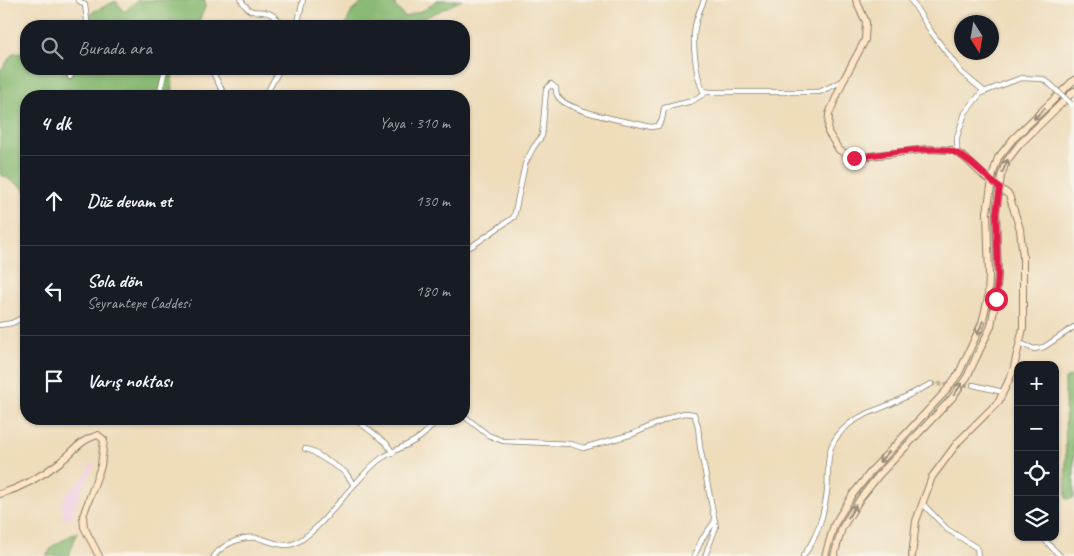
<!DOCTYPE html>
<html lang="tr">
<meta charset="utf-8">
<style>
:root{--surface:#171b24;--page:#20242c;--text:#f1f3f6;--muted:#9ea1a6;--line:#363941}
body{margin:0;font-family:Caveat,sans-serif;background:var(--page);color:var(--text)}
.controls{position:absolute;right:15px;bottom:15px;display:grid;overflow:hidden;border-radius:10px;box-shadow:0 1px 4px #0004}
.controls button{width:45px;height:45px;display:grid;place-items:center;padding:0;border:0;border-bottom:1px solid var(--line);background:var(--surface);color:var(--text);font:25px sans-serif}
.compass{position:absolute;left:954px;top:15px;width:45px;height:45px;border-radius:50%;background:var(--surface);box-shadow:0 1px 4px #0004;rotate:169deg}
.stop{position:absolute;width:15px;height:15px;margin:-11px;border:4px solid #e11d48;border-radius:50%;background:#fff}
.stop.end{background:#e11d48;border-color:#fff;box-shadow:0 1px 5px #0008}
.list{margin:0;padding:0;list-style:none}
h2{display:flex;justify-content:space-between;align-items:center;height:65px;margin:0;padding:0 20px;font-size:21px}
h2 small{font-size:16px;font-weight:400;color:var(--muted)}
.list li{display:grid;grid-template-columns:32px 1fr auto;gap:15px;align-items:center;box-sizing:border-box;height:90px;padding:0 20px;border-top:1px solid var(--line)}
.list b{display:block;font-size:19px;white-space:nowrap}
.list p{margin:0;font-size:16px;white-space:nowrap;color:var(--muted)}
.list em{font-size:16px;font-style:normal;color:var(--muted)}
.icon{flex:none;width:28px;height:28px;fill:none;stroke:currentColor;stroke-width:2;stroke-linecap:round;stroke-linejoin:round}
.map{position:relative;flex:none;width:1074px;height:556px;overflow:hidden}
.search{position:absolute;background:var(--surface);box-shadow:0 1px 4px #0004;left:20px;top:20px;width:450px;height:55px;display:flex;align-items:center;gap:12px;box-sizing:border-box;padding:0 18px;border-radius:20px;color:var(--muted);font-size:19px}
.panel{position:absolute;background:var(--surface);box-shadow:0 1px 4px #0004;left:20px;top:90px;width:450px;height:335px;border-radius:20px}
.map>svg:first-child{display:block}
.built{fill:#f2cfe1}
.forest{fill:#8aba74;stroke:#536b48}
.lines{fill:none;stroke-linecap:round;stroke-linejoin:round}
.street-tunnel{stroke:#c4b69a;stroke-width:4.5;stroke-dasharray:4.5 2;stroke-linecap:butt}
.street-casing{stroke:#857c6b;stroke-width:6}
.secondary-casing{stroke:#857c6b;stroke-width:8}
.street{stroke:#fff;stroke-width:4.5}
.secondary{stroke:#fee5c5;stroke-width:6}
.street-bridge-casing{stroke:#857c6b;stroke-width:6;stroke-linecap:butt}
.street-bridge{stroke:#fff;stroke-width:4.5}
.oneway{stroke:#988b79}
.route{stroke:#e11d48;stroke-width:6}
</style>
<div class="map">
<svg width="1074" height="556" viewBox="0 0 1074 556">
<rect width="100%" height="100%" fill="#f7f3e8"/>
<filter id="ink" filterUnits="userSpaceOnUse"><feTurbulence type="fractalNoise" baseFrequency=".02" numOctaves="2"/><feDisplacementMap in="SourceGraphic" scale="10" xChannelSelector="R" yChannelSelector="G"/><feConvolveMatrix kernelMatrix="1 2 1 2 8 2 1 2 1" color-interpolation-filters="sRGB"/></filter>
<filter id="wash" filterUnits="userSpaceOnUse"><feTurbulence type="fractalNoise" baseFrequency=".0096" numOctaves="4" result="noise"/><feDisplacementMap in="SourceGraphic" scale="20" xChannelSelector="R" yChannelSelector="G"/><feGaussianBlur stdDeviation="1.12" result="paint"/><feColorMatrix in="noise" values="0 0 0 0 0 0 0 0 0 0 0 0 0 0 0 0 0 1.4 0 .05"/><feComposite in="paint" operator="in"/></filter>
<g filter="url(#wash)">
<rect width="100%" height="100%" fill="#eedcba"/>
<!-- built -->
<path class="built" d="M 92,462 L 95,464 L 81,490 L 73,512 L 73,518 L 63,520 L 62,503 L 66,492 L 69,493 L 72,487 L 83,479 Z"/>
<!-- forest -->
<path class="forest" d="M 138,0 L 205,0 L 205,7 L 197,26 L 86,26 L 93,12 L 116,1 L 124,12 Z
M 366,0 L 395,0 L 395,6 L 405,17 L 426,9 L 437,0 L 462,0 L 408,26 L 345,26 L 352,11 Z
M 13,53 L 26,54 L 26,69 L 172,69 L 173,96 L 26,96 L 26,192 L 22,187 L 0,174 L 0,70 L 2,69 Z
M 1074,375 L 1074,498 L 1066,499 L 1065,379 Z
M 77,532 L 69,556 L 46,556 L 53,546 Z"/>
</g>
<g filter="url(#ink)">
<g class="lines">
<!-- street-tunnel -->
<path class="street-tunnel" d="M 931,384 L 973,385"/>
<defs>
<path id="street" d="M 78,0 L 85,5 L 87,20 L 86,26
M 241,0 C 253,18 253,8 268,13 C 275,15 279,21 284,26
M 704,0 C 701,8 696,18 695,27 C 692,43 696,76 703,91 L 710,92 L 819,92 L 843,81
M 911,0 L 932,33 L 961,72 L 985,92
M 297,26 L 303,0
M 211,69 L 225,96
M 70,77 L 74,69
M 159,96 L 165,69
M 265,96 L 280,69
M 957,153 L 957,137 L 965,113 L 981,93 L 1021,78 L 1043,79 L 1050,84
M 464,249 L 472,246 L 514,217 L 525,164 L 533,148 L 542,136 L 546,90 L 551,84 L 556,88 C 556,90 556,93 557,95 C 564,112 633,122 651,127 L 658,126 L 662,120 L 664,108 L 692,101 L 707,92
M 0,325 L 12,323 L 26,316
M 1020,343 L 1034,349 L 1044,347 L 1074,327
M 973,385 L 1003,392
M 464,416 L 488,435 L 503,441 L 571,444 L 583,448 L 633,434 L 676,415 L 685,413 L 694,414 L 698,426 L 700,447 L 716,527 L 705,556
M 355,419 L 386,443 L 393,453
M 305,449 L 310,450 L 345,472 L 354,485
M 923,504 L 947,529 L 977,548 L 978,556
M 1042,537 L 1060,556
M 214,556 C 224,543 246,534 262,539 C 269,541 280,546 288,545 C 309,543 340,500 355,484 C 363,476 372,464 382,458 C 406,443 420,444 437,419
M 694,556 L 702,539 L 715,521
M 803,556 C 817,538 824,514 827,492 C 830,463 822,447 848,425 C 861,414 878,410 893,403 C 906,397 918,390 931,384"/>
<path id="secondary" d="M 856,0 L 866,22 L 865,40 L 844,79 L 829,114 L 828,132 L 839,150 L 854,158 L 928,149 L 953,150 L 965,158 L 985,177 L 1009,195 L 1020,229 L 1023,257 L 1023,328 L 1013,371 L 999,401 L 958,442 L 932,477 L 916,521 L 912,556
M 0,494 C 21,488 42,476 60,462 C 75,451 78,441 98,435 L 104,440 L 101,466 L 83,516 L 84,527 L 99,556
M 825,556 L 834,525 L 853,494 L 873,469 L 945,392 L 959,373 L 982,323 L 988,298 L 989,275 L 987,212 L 993,174 L 998,158 L 1013,139 L 1074,80
M 834,556 L 842,528 L 860,499 L 879,475 L 952,398 L 967,377 L 991,326 L 996,299 L 998,275 L 996,213 L 1001,176 L 1006,162 L 1019,145 L 1074,91"/>
</defs>
<!-- street casing -->
<use href="#street" class="street-casing"/>
<!-- secondary casing -->
<use href="#secondary" class="secondary-casing"/>
<!-- street -->
<use href="#street" class="street"/>
<!-- secondary -->
<use href="#secondary" class="secondary"/>
<defs>
<path id="street-bridge" d="M 1050,84 L 1071,104"/>
</defs>
<!-- street-bridge casing -->
<use href="#street-bridge" class="street-bridge-casing"/>
<!-- street-bridge -->
<use href="#street-bridge" class="street-bridge"/>
</g>
<!-- one-way arrows -->
<defs><path id="oneway-shaft" d="M-6 0H5M1.5-3L5.5 0L1.5 3" fill="none" stroke-width="1.6" stroke-linecap="round" stroke-linejoin="round" transform="scale(1.25)"/></defs>
<g class="oneway">
<use href="#oneway-shaft" transform="translate(1039 114) rotate(136)"/>
<use href="#oneway-shaft" transform="translate(1005 166) rotate(-66)"/>
<use href="#oneway-shaft" transform="translate(980 328) rotate(112)"/>
<use href="#oneway-shaft" transform="translate(958 389) rotate(-55)"/>
<use href="#oneway-shaft" transform="translate(884 457) rotate(133)"/>
<use href="#oneway-shaft" transform="translate(852 511) rotate(-59)"/>
</g>
</g>
<g class="lines" filter="url(#ink)">
<!-- route -->
<path class="route" d="M 854,158 C 875,155 938,144 954,152 C 971,159 985,177 1000,188 L 996,213 L 998,275 L 996,299"/>
</g>
</svg>
<div class="controls">
<button>+</button>
<button>−</button>
<button><svg class="icon" aria-label="locate" viewBox="0 0 24 24"><circle cx="12" cy="12" r="6"/><path d="M12 2v4M12 18v4M2 12h4M18 12h4"/></svg></button>
<button><svg class="icon" aria-label="layers" viewBox="0 0 24 24"><path d="M12 4l9 5-9 5-9-5zM3 14l9 5 9-5"/></svg></button>
</div>
<svg class="compass" viewBox="-18 -18 36 36"><path d="M0-13l5 13h-10z" fill="#e53935"/><path d="M0 13l5-13h-10z" fill="#9ea1a6"/></svg>
<div class="stop" style="left:996px;top:299px"></div>
<div class="stop end" style="left:854px;top:158px"></div>
<div class="search"><svg class="icon" aria-label="search" viewBox="0 0 24 24"><circle cx="10" cy="10" r="6"/><path d="M15 15l6 6"/></svg>Burada ara</div>
<section class="panel">
<h2>4 dk<small>Yaya · 310 m</small></h2>
<ul class="list">
<li><svg class="icon" aria-label="ahead" viewBox="0 0 24 24"><path d="M12 20V5M6 11l6-6 6 6"/></svg><div><b>Düz devam et</b></div><em>130 m</em></li>
<li><svg class="icon" aria-label="left" viewBox="0 0 24 24"><path d="M17 20v-9H6M10 6l-5 5 5 5"/></svg><div><b>Sola dön</b><p>Seyrantepe Caddesi</p></div><em>180 m</em></li>
<li><svg class="icon" aria-label="arrive" viewBox="0 0 24 24"><path d="M6 21V4h12l-3 4 3 4H6"/></svg><div><b>Varış noktası</b></div></li>
</ul>
</section>
</div>
